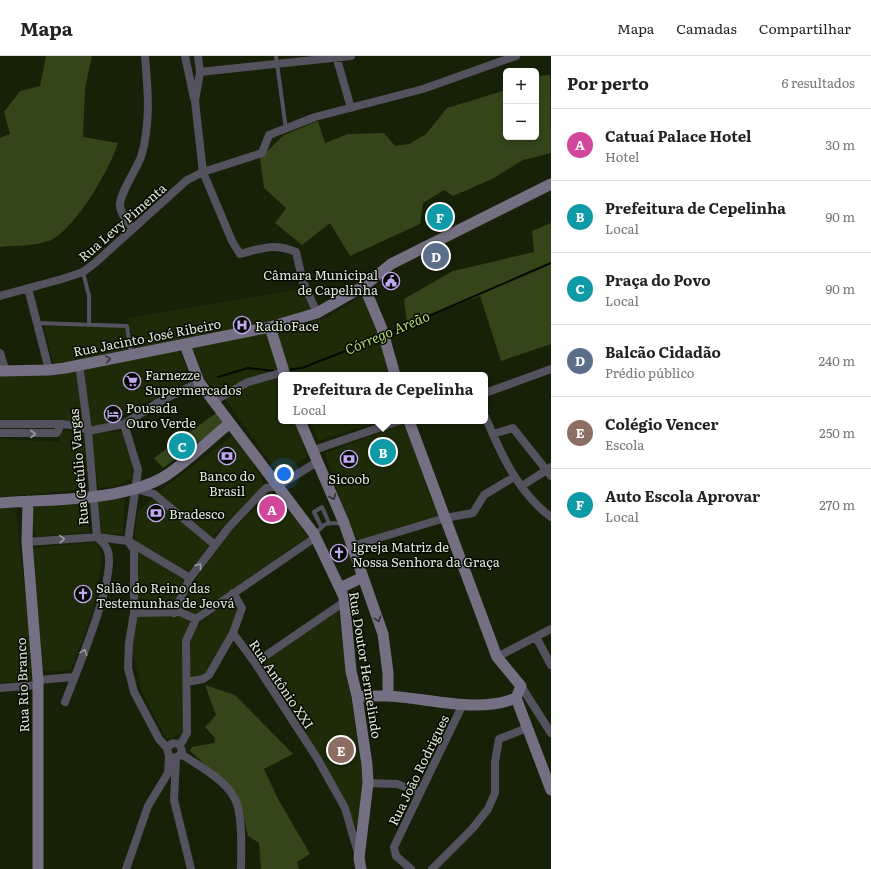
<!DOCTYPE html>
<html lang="pt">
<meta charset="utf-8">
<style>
:root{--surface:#fff;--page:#f6f6f6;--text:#222;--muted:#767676;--line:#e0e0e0;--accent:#695e80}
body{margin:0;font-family:Literata,serif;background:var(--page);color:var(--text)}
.controls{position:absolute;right:12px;top:12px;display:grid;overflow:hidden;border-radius:6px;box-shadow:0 2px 6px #0003}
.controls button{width:36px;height:36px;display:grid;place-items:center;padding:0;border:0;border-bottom:1px solid var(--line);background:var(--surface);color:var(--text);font:20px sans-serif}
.you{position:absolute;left:284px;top:418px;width:14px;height:14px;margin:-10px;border:3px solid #fff;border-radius:50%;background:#1a73e8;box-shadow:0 0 0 6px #1a73e833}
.badge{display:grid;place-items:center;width:26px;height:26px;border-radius:50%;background:var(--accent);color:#fff;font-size:13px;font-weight:700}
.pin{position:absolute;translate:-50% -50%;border:2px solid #fff;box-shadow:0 1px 4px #0006}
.popup{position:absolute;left:278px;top:316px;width:210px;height:52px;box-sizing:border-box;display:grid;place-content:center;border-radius:6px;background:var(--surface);filter:drop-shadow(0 1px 3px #0005);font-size:13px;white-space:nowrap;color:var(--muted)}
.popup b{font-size:15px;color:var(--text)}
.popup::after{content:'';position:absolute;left:50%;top:100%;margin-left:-8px;border:8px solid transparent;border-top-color:var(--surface)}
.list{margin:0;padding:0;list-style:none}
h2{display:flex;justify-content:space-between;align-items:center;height:52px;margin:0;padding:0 16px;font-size:17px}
h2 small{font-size:13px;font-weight:400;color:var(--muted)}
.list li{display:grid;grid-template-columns:26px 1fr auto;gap:12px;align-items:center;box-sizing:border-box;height:72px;padding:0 16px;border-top:1px solid var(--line)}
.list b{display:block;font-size:15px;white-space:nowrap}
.list p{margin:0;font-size:13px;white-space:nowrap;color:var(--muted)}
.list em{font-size:13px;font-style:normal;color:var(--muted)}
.map{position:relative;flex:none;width:551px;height:813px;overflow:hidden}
header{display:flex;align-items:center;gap:24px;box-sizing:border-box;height:56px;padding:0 20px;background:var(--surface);border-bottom:1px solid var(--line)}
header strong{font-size:19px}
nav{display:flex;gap:22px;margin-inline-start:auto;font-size:14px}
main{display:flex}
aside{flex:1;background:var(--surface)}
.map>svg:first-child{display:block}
.built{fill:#1e2b09}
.green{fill:#34451a}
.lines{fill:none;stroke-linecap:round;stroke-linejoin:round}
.stream{stroke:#030900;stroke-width:2}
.lane{stroke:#55525f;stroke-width:4}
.street{stroke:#55525f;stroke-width:8}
.secondary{stroke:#756f84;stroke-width:11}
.oneway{stroke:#323236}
.oneway2{stroke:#9a9d9c}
.labels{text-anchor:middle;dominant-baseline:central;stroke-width:3;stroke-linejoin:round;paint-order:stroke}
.street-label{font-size:13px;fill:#e0e8d8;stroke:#060902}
.poi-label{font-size:13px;fill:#e0e8d8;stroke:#060902;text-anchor:start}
.water-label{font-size:14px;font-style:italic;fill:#aed871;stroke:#060902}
</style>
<header>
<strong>Mapa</strong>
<nav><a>Mapa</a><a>Camadas</a><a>Compartilhar</a></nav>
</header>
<main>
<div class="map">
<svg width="551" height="813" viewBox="0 0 551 813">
<rect width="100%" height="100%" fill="#172108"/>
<!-- built -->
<path class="built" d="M 301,233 L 310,254 L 257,270 L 133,293 L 128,262 Z
M 363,239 L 378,278 L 388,319 L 290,319 L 276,276 L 328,261 Z
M 44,270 L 125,271 L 128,294 L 54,309 Z
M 267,276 L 278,315 L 218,339 L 204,321 L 192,292 Z
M 178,293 L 193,323 L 103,370 L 91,371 L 83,312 Z
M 77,313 L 82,365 L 0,363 L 0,318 Z
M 281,320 L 281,365 L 296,365 L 307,401 L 279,418 L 225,343 L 250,329 Z
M 310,365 L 380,365 L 318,385 Z
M 404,368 L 440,459 L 354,485 L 325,397 Z
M 61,375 L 84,375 L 86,433 L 0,441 L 0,383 L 59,386 Z
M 122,375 L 131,399 L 133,421 L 119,429 L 98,432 L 92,378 Z
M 232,380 L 247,399 L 262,423 L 263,431 L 212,481 L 157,437 Z
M 276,437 L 308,480 L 196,559 L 182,549 L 196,523 L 227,479 L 262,446 L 261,444 L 268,439 L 270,442 Z
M 153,442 L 209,488 L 190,516 L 134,485 L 138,456 Z
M 97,443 L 125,443 L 123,478 L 99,478 Z
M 86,446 L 89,476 L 35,481 L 32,451 Z
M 15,451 L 28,562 L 31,625 L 0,627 L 0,453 Z
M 96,486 L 102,501 L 93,556 L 71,614 L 43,615 L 33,492 Z
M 136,494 L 185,522 L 172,553 L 137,552 Z
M 233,541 L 239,552 L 227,580 L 209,616 L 202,621 L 189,624 L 188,599 L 192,575 Z
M 338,555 L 364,728 L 360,772 L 356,772 L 344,744 L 296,662 L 261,608 Z
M 137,560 L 180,560 L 191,564 L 184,583 L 185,672 L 180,679 L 166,683 L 141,633 L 132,590 Z"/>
<!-- green -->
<path class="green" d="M 46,0 L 92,0 L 85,33 L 83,81 L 118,87 C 110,113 75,173 51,184 C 34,191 17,189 0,191 L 0,82 L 10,78 L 4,56 L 20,35 L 40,30 Z
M 550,19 L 551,97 L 523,104 L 492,123 L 453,140 L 444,134 L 423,147 L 420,168 L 350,200 L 330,167 L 302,189 L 275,167 L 286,152 L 264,132 L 260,102 L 284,79 L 318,65 L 325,87 L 348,78 L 384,77 L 395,90 L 409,88 L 426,78 L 447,52 L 506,34 L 506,81 L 536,81 L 536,20 Z
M 551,167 L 551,288 L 501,305 L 480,240 L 407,268 L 404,243 L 453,215 L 534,196 L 532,175 Z
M 216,357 L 224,367 L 163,412 L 154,402 Z
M 205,629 L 235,639 L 293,698 L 264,713 L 278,743 L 310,798 L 297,806 L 299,813 L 261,813 L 259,787 L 248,780 L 241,749 L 235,735 L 190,695 L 192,691 L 214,687 L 215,682 L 205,671 L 216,659 Z"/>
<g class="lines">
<!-- stream -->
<path class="stream" d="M 387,278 L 551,207
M 287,314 L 302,312 L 381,281
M 218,321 L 248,312 L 275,315"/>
<!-- lane -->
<path class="lane" d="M 276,0 L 286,73
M 83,216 L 89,240 L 89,267
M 36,267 L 127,270 L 131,299
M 321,470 L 314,456 L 322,451 L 329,467
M 315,478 C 328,464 325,468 343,467"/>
<!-- street -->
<path class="street" d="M 185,0 L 194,42
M 198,0 L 200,16 L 195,45 L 203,116 L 232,185 L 240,198 C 262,192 274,187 296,196 L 303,226 L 317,257
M 336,0 L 351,52
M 200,16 L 351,0
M 133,173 C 128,166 120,158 120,149 C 120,137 136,114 141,101 C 151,68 148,34 145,0
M 28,232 L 49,314
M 0,240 L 62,223 L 83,216 L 95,207 L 187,124 L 203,116 L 262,97 L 269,79 L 315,61 L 423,33 L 516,0
M 0,297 L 6,316
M 485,337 L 551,313
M 214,345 L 248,326 L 284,316
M 485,360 C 500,396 518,437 551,461
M 0,368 L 61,368 L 81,370 L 88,375 L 124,368 L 159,346 L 199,326
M 124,368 L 138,414 L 128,485 L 134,494 L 134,557 L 129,587 L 128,612 L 134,636 L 159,683 L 167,692
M 0,377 L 57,377 L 61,368
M 493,378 L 513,372 L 551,420
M 311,395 L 399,365
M 522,430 L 551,411
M 135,433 L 154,438 L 215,489
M 27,486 L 97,481 L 128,485 L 190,522
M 352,490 L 445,462 L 473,457 L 484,439 L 514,421
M 134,557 L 180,556 L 196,563
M 174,557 L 190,522 L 229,471 L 266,432 L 278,430 L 317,406
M 233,577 L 255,607 L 317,702 L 345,752 L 358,797
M 536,581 L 551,609
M 497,601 L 551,573
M 255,607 L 344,546
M 38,624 L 74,621
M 187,626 L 203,623 L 209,619 L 233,577 L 242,552 L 233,537
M 521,630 L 551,677
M 0,632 L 38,629
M 65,646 C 75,619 119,517 107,493 C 105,488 100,484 97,481 L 88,375 L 79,308
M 180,689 L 187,677 L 186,585 L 196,563 L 316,481
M 181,698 C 198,709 226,724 235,743 C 243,759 241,795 241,813
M 176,702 L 174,744 L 191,813
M 368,727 L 397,728 L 419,736
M 126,813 L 148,750 L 168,717 L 169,700 L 167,692 C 171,687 174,686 180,689 L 182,696 L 179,700 L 172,702 L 169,700
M 411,813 L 396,800 L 394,791 L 463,648
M 432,813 L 473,772 L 488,753 L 495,737 L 495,706 L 499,683 L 527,672"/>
<!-- secondary -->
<path class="secondary" d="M 364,230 L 382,273 L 395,319
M 270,271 L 285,319
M 185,289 L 199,326 L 314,478 L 344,541 L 351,615 L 357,640 L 367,709 L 368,727 L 359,802 L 361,813
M 0,315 L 49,314 L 65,312 L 270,271 L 317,257 L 364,230 L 391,208 L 551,128
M 300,365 L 344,467 L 383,578 L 388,617 L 388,640
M 409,365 L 497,601 L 521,630 L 516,642 L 551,734
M 28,445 L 27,486 L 38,624 L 38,813
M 0,447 C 50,443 124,446 167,419 C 188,405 210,383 230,367
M 340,532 L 363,521
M 357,640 C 368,640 378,640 388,640 C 429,642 477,658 516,642"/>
</g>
<!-- one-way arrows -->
<defs><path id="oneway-chevron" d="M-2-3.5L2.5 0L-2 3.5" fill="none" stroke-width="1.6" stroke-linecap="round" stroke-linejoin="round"/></defs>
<g class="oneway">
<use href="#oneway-chevron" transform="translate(108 303) rotate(-9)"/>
<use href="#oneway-chevron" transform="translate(333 441) rotate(67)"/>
<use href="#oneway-chevron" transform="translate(378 563) rotate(71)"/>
</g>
<g class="oneway2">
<use href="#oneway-chevron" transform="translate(33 378)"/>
<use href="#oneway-chevron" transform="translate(62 483) rotate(-4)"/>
<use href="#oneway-chevron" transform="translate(199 510) rotate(-53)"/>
<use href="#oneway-chevron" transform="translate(84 596) rotate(-69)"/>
</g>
<!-- icons -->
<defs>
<symbol id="civic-ring" viewBox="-11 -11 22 22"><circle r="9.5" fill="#060902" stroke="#c0a8f4" stroke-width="1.5"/><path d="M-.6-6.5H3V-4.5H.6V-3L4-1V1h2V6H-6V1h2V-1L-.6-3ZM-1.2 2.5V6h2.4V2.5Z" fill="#c0a8f4"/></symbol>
<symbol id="hospital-ring" viewBox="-11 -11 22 22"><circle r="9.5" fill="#060902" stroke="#c0a8f4" stroke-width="1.5"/><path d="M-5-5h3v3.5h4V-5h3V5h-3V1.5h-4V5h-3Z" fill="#c0a8f4"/></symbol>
<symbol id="supermarket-ring" viewBox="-11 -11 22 22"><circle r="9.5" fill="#060902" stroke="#c0a8f4" stroke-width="1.5"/><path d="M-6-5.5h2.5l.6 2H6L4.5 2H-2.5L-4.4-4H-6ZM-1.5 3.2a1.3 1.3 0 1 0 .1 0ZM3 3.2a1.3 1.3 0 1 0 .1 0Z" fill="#c0a8f4"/></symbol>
<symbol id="hotel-ring" viewBox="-11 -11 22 22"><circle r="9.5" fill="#060902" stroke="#c0a8f4" stroke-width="1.5"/><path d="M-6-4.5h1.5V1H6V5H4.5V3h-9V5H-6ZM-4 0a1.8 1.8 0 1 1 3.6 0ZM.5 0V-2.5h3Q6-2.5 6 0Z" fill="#c0a8f4"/></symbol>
<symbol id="bank-ring" viewBox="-11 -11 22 22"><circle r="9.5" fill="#060902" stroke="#c0a8f4" stroke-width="1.5"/><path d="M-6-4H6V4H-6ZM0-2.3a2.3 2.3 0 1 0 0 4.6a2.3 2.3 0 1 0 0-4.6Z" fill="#c0a8f4"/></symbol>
<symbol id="church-ring" viewBox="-11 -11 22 22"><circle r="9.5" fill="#060902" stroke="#c0a8f4" stroke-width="1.5"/><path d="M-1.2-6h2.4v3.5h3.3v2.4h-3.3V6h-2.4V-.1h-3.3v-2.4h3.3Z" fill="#c0a8f4"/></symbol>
</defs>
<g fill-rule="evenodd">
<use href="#civic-ring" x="381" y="215" width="20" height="20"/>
<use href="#hospital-ring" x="232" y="259" width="20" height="20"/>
<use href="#supermarket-ring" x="122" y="315" width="20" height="20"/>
<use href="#hotel-ring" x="103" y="348" width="20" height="20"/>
<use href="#bank-ring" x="217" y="390" width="20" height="20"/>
<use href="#bank-ring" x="339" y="393" width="20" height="20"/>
<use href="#bank-ring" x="146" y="447" width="20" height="20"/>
<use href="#church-ring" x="329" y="487" width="20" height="20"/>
<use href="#church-ring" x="73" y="528" width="20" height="20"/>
</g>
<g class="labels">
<!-- street labels -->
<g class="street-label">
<text transform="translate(122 166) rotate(-41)">Rua Levy Pimenta</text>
<text transform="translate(147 281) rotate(-11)">Rua Jacinto José Ribeiro</text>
<text transform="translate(78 411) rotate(-95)">Rua Getúlio Vargas</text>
<text transform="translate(366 609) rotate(81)">Rua Doutor Hermelindo</text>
<text transform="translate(282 628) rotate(56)">Rua Antônio XXI</text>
<text transform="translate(22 629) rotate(-92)">Rua Rio Branco</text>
<text transform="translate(418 714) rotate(-64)">Rua João Rodrigues</text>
</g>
<!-- poi labels -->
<g class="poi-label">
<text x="378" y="218" text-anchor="end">Câmara Municipal<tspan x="378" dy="15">de Capelinha</tspan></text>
<text x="255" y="269">RadioFace</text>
<text x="145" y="318">Farnezze<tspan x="145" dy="15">Supermercados</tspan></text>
<text x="126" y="351">Pousada<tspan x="126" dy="15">Ouro Verde</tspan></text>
<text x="227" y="419" text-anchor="middle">Banco do<tspan x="227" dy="15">Brasil</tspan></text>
<text x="349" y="422" text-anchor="middle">Sicoob</text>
<text x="169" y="457">Bradesco</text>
<text x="352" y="490">Igreja Matriz de<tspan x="352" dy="15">Nossa Senhora da Graça</tspan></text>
<text x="96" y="531">Salão do Reino das<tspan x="96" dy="15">Testemunhas de Jeová</tspan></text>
</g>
<!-- water labels -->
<g class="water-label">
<text transform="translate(387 276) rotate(-23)">Córrego Areão</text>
</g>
</g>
</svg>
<div class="controls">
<button>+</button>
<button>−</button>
</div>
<div class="you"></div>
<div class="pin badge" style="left:272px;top:453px;background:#d1479c">A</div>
<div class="pin badge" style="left:383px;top:396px;background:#0f9aa8">B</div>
<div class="popup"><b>Prefeitura de Cepelinha</b>Local</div>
<div class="pin badge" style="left:182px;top:390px;background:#0f9aa8">C</div>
<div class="pin badge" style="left:436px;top:200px;background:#5c6f8a">D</div>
<div class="pin badge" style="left:341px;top:694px;background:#8d6e63">E</div>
<div class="pin badge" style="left:440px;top:161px;background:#0f9aa8">F</div>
</div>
<aside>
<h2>Por perto<small>6 resultados</small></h2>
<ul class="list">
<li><span class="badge" style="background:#d1479c">A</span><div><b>Catuaí Palace Hotel</b><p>Hotel</p></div><em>30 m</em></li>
<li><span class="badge" style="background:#0f9aa8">B</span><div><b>Prefeitura de Cepelinha</b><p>Local</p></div><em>90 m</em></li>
<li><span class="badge" style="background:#0f9aa8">C</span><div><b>Praça do Povo</b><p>Local</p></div><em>90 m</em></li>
<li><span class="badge" style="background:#5c6f8a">D</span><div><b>Balcão Cidadão</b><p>Prédio público</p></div><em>240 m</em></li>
<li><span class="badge" style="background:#8d6e63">E</span><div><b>Colégio Vencer</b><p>Escola</p></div><em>250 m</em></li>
<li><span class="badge" style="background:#0f9aa8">F</span><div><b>Auto Escola Aprovar</b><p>Local</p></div><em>270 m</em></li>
</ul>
</aside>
</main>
